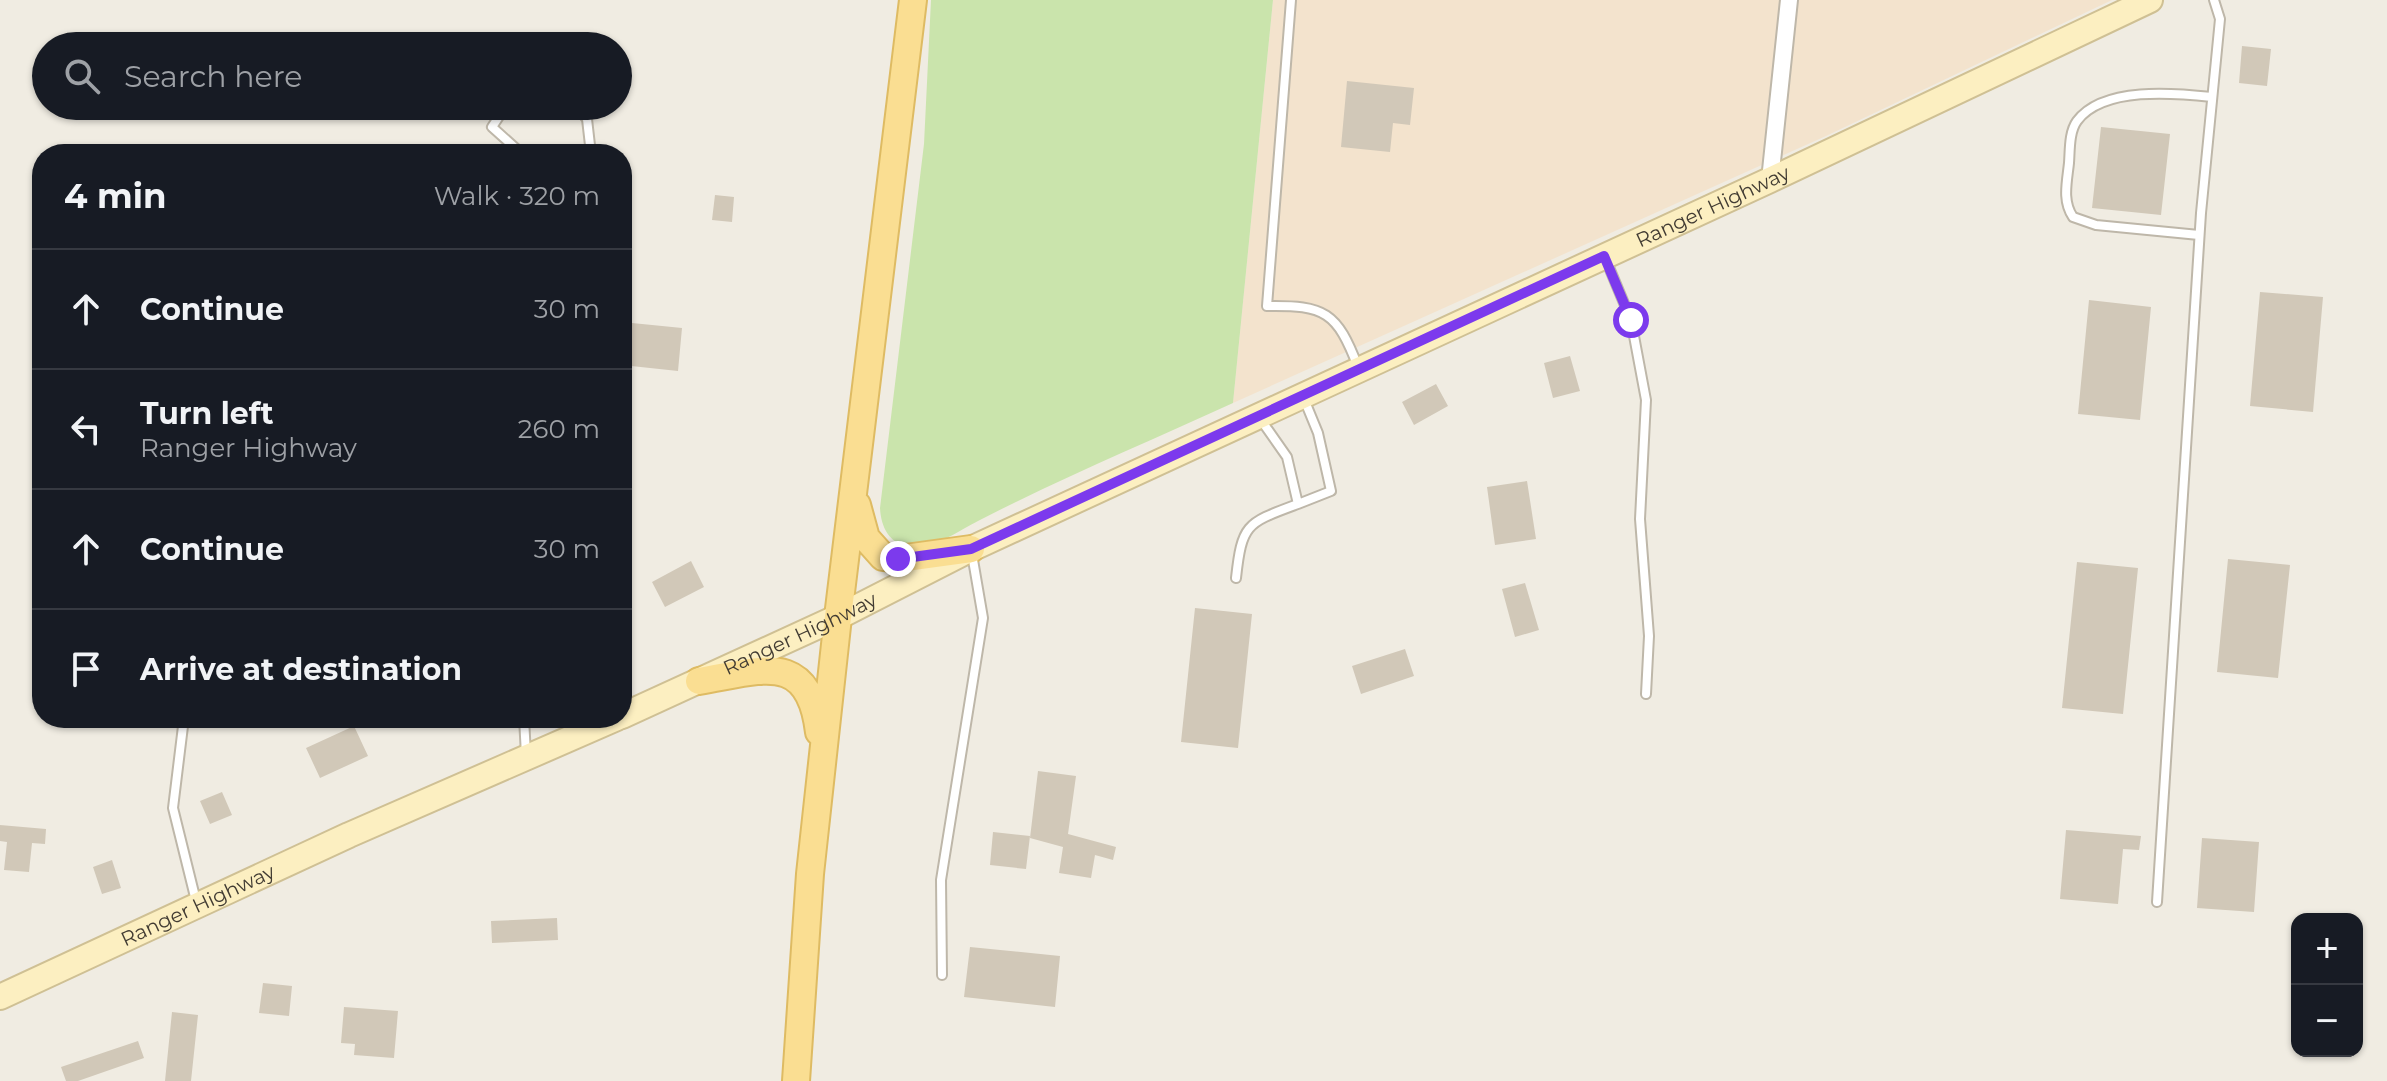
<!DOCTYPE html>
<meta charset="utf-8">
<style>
:root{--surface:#171b24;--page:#242831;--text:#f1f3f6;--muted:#9ea1a6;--line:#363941}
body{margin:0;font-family:Montserrat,sans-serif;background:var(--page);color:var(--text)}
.controls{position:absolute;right:24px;bottom:24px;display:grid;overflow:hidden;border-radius:16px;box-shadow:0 2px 6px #0004}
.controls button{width:72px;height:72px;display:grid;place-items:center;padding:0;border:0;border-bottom:2px solid var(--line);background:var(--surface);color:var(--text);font:40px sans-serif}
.stop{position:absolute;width:24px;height:24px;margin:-18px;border:6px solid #7c3aed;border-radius:50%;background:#fff}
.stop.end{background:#7c3aed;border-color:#fff;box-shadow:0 2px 8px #0008}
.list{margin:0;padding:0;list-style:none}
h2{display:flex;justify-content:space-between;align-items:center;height:104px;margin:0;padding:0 32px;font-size:34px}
h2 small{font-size:26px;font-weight:400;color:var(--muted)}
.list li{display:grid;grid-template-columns:52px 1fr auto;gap:24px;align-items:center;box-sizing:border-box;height:120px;padding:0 32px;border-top:2px solid var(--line)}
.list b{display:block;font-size:30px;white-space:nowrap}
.list p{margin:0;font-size:26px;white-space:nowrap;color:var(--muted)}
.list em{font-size:26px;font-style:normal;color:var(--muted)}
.icon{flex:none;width:44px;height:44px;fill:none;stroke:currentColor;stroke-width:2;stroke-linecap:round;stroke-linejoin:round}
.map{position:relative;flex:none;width:2387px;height:1081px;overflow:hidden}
.search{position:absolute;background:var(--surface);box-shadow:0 2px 6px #0004;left:32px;top:32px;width:600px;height:88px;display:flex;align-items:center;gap:20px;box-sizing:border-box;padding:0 28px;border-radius:44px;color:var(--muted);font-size:30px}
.panel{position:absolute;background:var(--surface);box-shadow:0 2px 6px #0004;left:32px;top:144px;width:600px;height:584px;border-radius:32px}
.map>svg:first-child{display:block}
.commercial{fill:#f3e3cd}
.green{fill:#cae4ac}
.building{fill:#d1c8b8}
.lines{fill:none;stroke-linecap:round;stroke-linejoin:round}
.lane-casing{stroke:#beb7a9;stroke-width:12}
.street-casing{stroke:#beb7a9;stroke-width:20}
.secondary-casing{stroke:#cfc094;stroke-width:28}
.primary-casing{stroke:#debb63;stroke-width:30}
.lane{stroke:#fff;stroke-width:8}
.street{stroke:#fff;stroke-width:16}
.secondary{stroke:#fcefc1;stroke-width:24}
.primary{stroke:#fade92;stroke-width:26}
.route{stroke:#7c3aed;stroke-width:10}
.labels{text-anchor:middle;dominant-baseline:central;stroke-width:6;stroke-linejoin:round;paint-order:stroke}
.street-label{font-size:20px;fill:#423c33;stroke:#fff}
</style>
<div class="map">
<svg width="2387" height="1081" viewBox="0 0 2387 1081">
<rect width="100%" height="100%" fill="#f0ece2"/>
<!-- commercial -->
<path class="commercial" d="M 1273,0 L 2112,0 L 1826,136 L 1233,403 Z"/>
<!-- green -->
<path class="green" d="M 931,0 L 1273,0 L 1233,403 C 1148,442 1061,478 978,521 C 960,530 931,551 910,547 C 889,544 881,527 880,508 L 924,144 Z"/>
<!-- building -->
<path class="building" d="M 2242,46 L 2271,49 L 2267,86 L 2239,83 Z
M 1347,81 L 1414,88 L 1410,125 L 1393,123 L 1390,152 L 1341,147 Z
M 2101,127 L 2170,134 L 2161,215 L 2092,208 Z
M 715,195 L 734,197 L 732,222 L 712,220 Z
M 2260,292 L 2323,297 L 2313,412 L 2250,406 Z
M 2089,300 L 2151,307 L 2140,420 L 2078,414 Z
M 622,322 L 682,328 L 678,371 L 622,365 Z
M 1570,356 L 1580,391 L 1553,398 L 1544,363 Z
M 1436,384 L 1448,406 L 1414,425 L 1402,402 Z
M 1527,481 L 1536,539 L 1495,545 L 1487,487 Z
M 2228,559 L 2290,565 L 2278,678 L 2217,672 Z
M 691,561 L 704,587 L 665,607 L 652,582 Z
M 2077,562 L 2138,568 L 2123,714 L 2062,708 Z
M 1525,583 L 1539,630 L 1515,637 L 1502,589 Z
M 1195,608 L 1252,614 L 1238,748 L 1181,742 Z
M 1405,649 L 1414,676 L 1361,694 L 1352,666 Z
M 354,726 L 368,756 L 320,778 L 306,748 Z
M 1038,771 L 1076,776 L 1068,834 L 1116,847 L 1113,860 L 1095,855 L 1091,878 L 1059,873 L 1063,847 L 1030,838 Z
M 222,792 L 232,815 L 210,824 L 200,801 Z
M 0,825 L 46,829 L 45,844 L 32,843 L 29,872 L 4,870 L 7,842 L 0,841 Z
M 2066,830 L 2141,836 L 2139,850 L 2123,849 L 2118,904 L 2060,899 Z
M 993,832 L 1030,836 L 1026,869 L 990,865 Z
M 2202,838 L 2259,842 L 2254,912 L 2197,908 Z
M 112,860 L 121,888 L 102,894 L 93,867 Z
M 557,918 L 558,940 L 492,943 L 491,921 Z
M 970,947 L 1060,956 L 1055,1007 L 964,997 Z
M 263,983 L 292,986 L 289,1016 L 259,1013 Z
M 344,1007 L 398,1011 L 394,1058 L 354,1055 L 355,1044 L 341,1043 Z
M 172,1012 L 198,1015 L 191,1081 L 165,1081 Z
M 138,1041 L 144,1058 L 78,1081 L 66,1081 L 61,1067 Z"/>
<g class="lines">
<defs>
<path id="lane" d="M 1291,0 L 1267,306 C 1325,305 1337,312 1358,367
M 506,106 L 492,127 L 522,154
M 576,106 L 587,119 L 591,154
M 2199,235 L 2096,225 L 2073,217 C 2062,201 2067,182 2069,163 C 2070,150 2069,132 2077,121 C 2103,86 2175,93 2212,97
M 1606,260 L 1631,320 L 1646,400 L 1640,519 L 1649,636 L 1646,694
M 1298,504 L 1331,491 L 1318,433 L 1304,399
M 1236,578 C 1242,523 1247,523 1298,504 L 1287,457 L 1261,420
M 184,718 L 173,808 L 197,905
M 524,718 L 526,755
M 2157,902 L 2201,213 L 2220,19 L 2214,0
M 942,975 L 941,880 L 983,618 L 972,554"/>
<path id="street" d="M 1770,180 L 1789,0"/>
<g id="secondary">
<path id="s1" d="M 622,716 L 838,617 L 971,549 L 1770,180 L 2150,0"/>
<path id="s2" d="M 0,997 L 349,835 L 617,718"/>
</g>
<path id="primary" d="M 857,505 L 866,538 L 883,557 L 898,559 L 971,549
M 699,681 C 760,671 809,649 819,732
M 796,1081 L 810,874 L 838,617 L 913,0"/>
</defs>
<!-- lane casing -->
<use href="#lane" class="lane-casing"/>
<!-- street casing -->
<use href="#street" class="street-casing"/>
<!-- secondary casing -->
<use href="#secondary" class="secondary-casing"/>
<!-- primary casing -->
<use href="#primary" class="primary-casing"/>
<!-- lane -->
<use href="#lane" class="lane"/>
<!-- street -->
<use href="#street" class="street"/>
<!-- secondary -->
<use href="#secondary" class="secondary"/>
<!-- primary -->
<use href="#primary" class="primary"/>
</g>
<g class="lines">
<!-- route -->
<path class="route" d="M 898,559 L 971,549 L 1604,256 L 1631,320"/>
</g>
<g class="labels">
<!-- street labels -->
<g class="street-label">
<text stroke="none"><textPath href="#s1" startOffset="1204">Ranger Highway</textPath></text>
<text stroke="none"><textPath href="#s1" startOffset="196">Ranger Highway</textPath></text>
<text stroke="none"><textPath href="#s2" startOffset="218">Ranger Highway</textPath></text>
</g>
</g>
</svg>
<div class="controls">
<button>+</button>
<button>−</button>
</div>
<div class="stop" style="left:1631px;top:320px"></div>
<div class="stop end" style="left:898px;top:559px"></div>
<div class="search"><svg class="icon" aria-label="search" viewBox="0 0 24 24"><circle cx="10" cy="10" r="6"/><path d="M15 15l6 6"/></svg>Search here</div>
<section class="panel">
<h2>4 min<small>Walk · 320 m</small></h2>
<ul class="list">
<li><svg class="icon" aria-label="ahead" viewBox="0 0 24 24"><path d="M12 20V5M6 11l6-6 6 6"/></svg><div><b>Continue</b></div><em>30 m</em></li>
<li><svg class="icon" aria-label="left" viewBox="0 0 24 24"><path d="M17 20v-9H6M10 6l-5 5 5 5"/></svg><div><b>Turn left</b><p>Ranger Highway</p></div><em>260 m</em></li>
<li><svg class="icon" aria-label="ahead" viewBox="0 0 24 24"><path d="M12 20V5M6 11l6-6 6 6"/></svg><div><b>Continue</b></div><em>30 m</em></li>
<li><svg class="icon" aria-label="arrive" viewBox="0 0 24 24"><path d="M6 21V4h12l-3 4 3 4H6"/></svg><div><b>Arrive at destination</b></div></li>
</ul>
</section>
</div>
